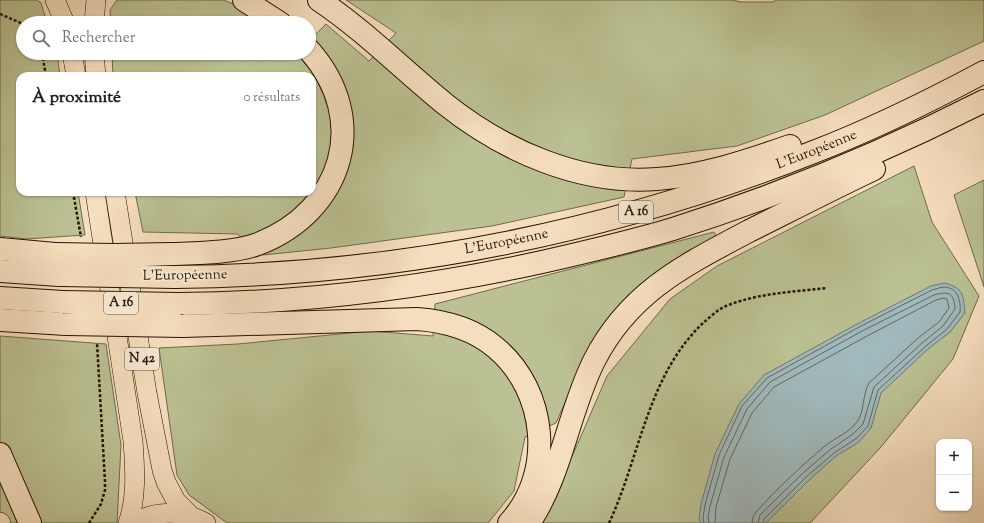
<!DOCTYPE html>
<html lang="fr">
<meta charset="utf-8">
<style>
:root{--surface:#fff;--page:#f2f2f2;--text:#202124;--muted:#757577;--line:#e0e0e0}
body{margin:0;font-family:"Sorts Mill Goudy",serif;background:var(--page);color:var(--text)}
.controls{position:absolute;right:12px;bottom:12px;display:grid;overflow:hidden;border-radius:8px;box-shadow:0 1px 3px #0004}
.controls button{width:36px;height:36px;display:grid;place-items:center;padding:0;border:0;border-bottom:1px solid var(--line);background:var(--surface);color:var(--text);font:20px sans-serif}
.list{margin:0;padding:0;list-style:none}
h2{display:flex;justify-content:space-between;align-items:center;height:52px;margin:0;padding:0 16px;font-size:17px}
h2 small{font-size:13px;font-weight:400;color:var(--muted)}
.icon{flex:none;width:22px;height:22px;fill:none;stroke:currentColor;stroke-width:2;stroke-linecap:round;stroke-linejoin:round}
.map{position:relative;flex:none;width:984px;height:523px;overflow:hidden}
.search{position:absolute;background:var(--surface);box-shadow:0 1px 3px #0004;left:16px;top:16px;width:300px;height:44px;display:flex;align-items:center;gap:10px;box-sizing:border-box;padding:0 14px;border-radius:22px;color:var(--muted);font-size:15px}
.panel{position:absolute;background:var(--surface);box-shadow:0 1px 3px #0004;left:16px;top:72px;width:300px;height:124px;border-radius:12px}
.map>svg:first-child{display:block}
.green{fill:#bbc192;stroke:#716a4a}
.water{fill:#a0b9bc;stroke:#707671}
.lines{fill:none;stroke-linecap:round;stroke-linejoin:round}
.shore{stroke:#64665e;stroke-width:1}
.primary-casing{stroke:#271201;stroke-width:20}
.highway-casing{stroke:#271201;stroke-width:24}
.path{stroke:#271201;stroke-width:2.5;stroke-dasharray:3 2;stroke-linecap:butt}
.primary{stroke:#f5debe;stroke-width:19}
.highway{stroke:#f5debe;stroke-width:22}
.highway-bridge-casing{stroke:#271201;stroke-width:24;stroke-linecap:butt}
.highway-bridge{stroke:#f5debe;stroke-width:22}
.labels{text-anchor:middle;dominant-baseline:central;stroke-width:4;stroke-linejoin:round;paint-order:stroke}
.shield{fill:#f8ead5;stroke:#665341;stroke-width:1}
.shield-label{font-size:13px;font-weight:bold;fill:#271201}
.street-label{font-size:14px;fill:#271201;stroke:#f8ead5}
</style>
<div class="map">
<svg width="984" height="523" viewBox="0 0 984 523">
<rect width="100%" height="100%" fill="#f5debe"/>
<filter id="stains"><feTurbulence type="fractalNoise" baseFrequency=".005" numOctaves="4"/><feColorMatrix values="0 0 0 0 .2 0 0 0 0 .09 0 0 0 0 .02 0 0 0 .5 -.17"/></filter>
<radialGradient id="worn" r=".72"><stop offset=".6" stop-color="#630" stop-opacity="0"/><stop offset="1" stop-color="#630" stop-opacity=".3"/></radialGradient>
<!-- green -->
<path class="green" d="M 0,0 L 37,0 L 41,3 L 47,23 L 23,23 L 23,53 L 57,53 L 60,76 L 20,76 L 20,192 L 78,192 L 85,235 L 26,239 L 0,236 Z
M 117,0 L 223,0 L 242,7 L 265,23 L 111,23 L 110,10 Z
M 346,0 L 732,0 L 741,2 L 773,2 L 775,0 L 984,0 L 984,41 L 825,115 L 737,146 L 632,159 L 624,197 L 492,226 L 331,248 L 263,255 L 237,234 L 143,232 L 135,192 L 312,192 L 312,76 L 113,76 L 112,53 L 309,53 L 309,41 L 326,24 L 369,61 L 396,33 Z
M 914,166 L 932,222 L 979,296 L 953,359 L 881,447 L 810,523 L 541,523 L 578,443 L 607,376 L 670,299 L 717,266 Z
M 984,180 L 984,287 L 954,195 Z
M 714,232 L 717,237 L 575,380 L 556,423 L 525,437 L 514,491 L 488,523 L 227,523 L 189,495 L 177,475 L 159,348 L 238,344 L 370,331 L 433,336 L 435,304 Z
M 0,336 L 106,344 L 121,445 L 117,523 L 0,523 Z"/>
<!-- water -->
<path class="water" d="M 945,283 C 964,289 963,294 965,313 L 950,332 L 928,349 L 881,393 L 871,428 L 859,442 L 836,456 L 809,480 L 766,523 L 701,523 L 699,519 L 701,504 L 715,454 L 739,404 L 764,375 L 859,323 L 931,286 Z"/>
<g class="lines">
<!-- shore -->
<path class="shore" d="M 704,523 L 703,518 L 705,505 L 719,455 L 742,406 L 767,378 L 861,326 L 932,290 C 936,289 941,287 945,287 C 958,288 961,301 960,312 L 947,329 L 926,346 L 878,390 L 868,426 L 857,438 L 834,453 L 806,477 L 764,519 L 763,523
M 709,523 L 708,517 L 710,506 L 724,457 L 747,409 L 770,382 L 864,330 L 934,295 C 949,291 954,293 955,309 L 943,326 L 922,343 L 874,387 L 863,424 L 853,434 L 831,449 L 803,473 L 760,515 L 758,523
M 715,523 L 716,507 L 730,459 L 752,413 L 774,387 L 867,336 L 936,300 L 944,298 L 947,299 L 949,308 L 939,322 L 918,338 L 869,383 C 862,395 865,411 857,422 C 849,433 836,437 825,446 C 801,466 778,488 756,512 L 753,517 L 752,523"/>
<defs>
<path id="primary" d="M 55,0 L 65,23
M 94,23 L 96,0
M 72,53 L 76,76
M 94,53 L 96,76
M 95,192 L 133,441 C 135,468 137,498 128,523
M 115,192 L 147,393 L 162,470 L 166,482 L 176,501 L 191,516
M 0,522 L 1,523
M 134,523 C 156,510 183,510 206,523"/>
<g id="highway">
<path d="M 244,0 L 280,23"/>
<path d="M 319,0 C 364,30 403,70 445,104 C 504,151 581,185 657,179 C 702,176 747,161 790,146"/>
<path d="M 0,249 L 55,254"/>
<path d="M 171,254 C 197,253 234,253 258,244 C 343,211 371,120 309,50"/>
<path d="M 0,271 L 59,275"/>
<path id="s1" d="M 175,277 C 393,275 608,233 811,153 C 871,130 928,102 984,72"/>
<path d="M 0,298 L 63,302"/>
<path d="M 179,304 C 301,303 423,288 542,262 C 586,252 630,242 673,229 C 780,195 884,152 984,101"/>
<path d="M 0,320 L 66,324"/>
<path d="M 183,326 L 417,319 C 445,321 474,329 496,348 C 547,391 555,473 509,523"/>
<path d="M 0,454 L 30,523"/>
<path d="M 529,523 C 562,474 568,413 594,361 C 629,292 685,265 749,231 C 791,210 832,189 874,169"/>
</g>
</defs>
<!-- primary casing -->
<use href="#primary" class="primary-casing"/>
<!-- highway casing -->
<use href="#highway" class="highway-casing"/>
<!-- path -->
<path class="path" d="M 0,14 L 23,24
M 42,53 L 46,76
M 73,192 L 81,237
M 89,523 L 101,504 L 105,490 L 105,482 L 97,343
M 609,523 C 640,457 647,377 702,324 C 709,318 717,310 726,306 C 758,293 793,292 827,288"/>
<!-- primary -->
<use href="#primary" class="primary"/>
<!-- highway -->
<use href="#highway" class="highway"/>
<defs>
<path id="highway-bridge" d="M 55,254 L 113,255 L 171,254
M 59,275 L 175,277
M 63,302 L 179,304
M 66,324 L 183,326"/>
</defs>
<!-- highway-bridge casing -->
<use href="#highway-bridge" class="highway-bridge-casing"/>
<!-- highway-bridge -->
<use href="#highway-bridge" class="highway-bridge"/>
</g>
<g class="labels">
<!-- shield labels -->
<g class="shield">
<rect x="619" y="201" width="34" height="22" rx="3"/>
<rect x="104" y="292" width="34" height="22" rx="3"/>
<rect x="125" y="348" width="34" height="22" rx="3"/>
</g>
<g class="shield-label">
<text x="636" y="212">A 16</text>
<text x="121" y="303">A 16</text>
<text x="142" y="359">N 42</text>
</g>
<!-- street labels -->
<g class="street-label">
<text stroke="none"><textPath href="#s1" startOffset="658">L'Européenne</textPath></text>
<text stroke="none"><textPath href="#s1" startOffset="334">L'Européenne</textPath></text>
<text transform="translate(185 276) rotate(-1)">L'Européenne</text>
</g>
</g>
<rect width="100%" height="100%" filter="url(#stains)"/>
<rect width="100%" height="100%" fill="url(#worn)"/>
</svg>
<div class="controls">
<button>+</button>
<button>−</button>
</div>
<div class="search"><svg class="icon" aria-label="search" viewBox="0 0 24 24"><circle cx="10" cy="10" r="6"/><path d="M15 15l6 6"/></svg>Rechercher</div>
<section class="panel">
<h2>À proximité<small>0 résultats</small></h2>
<ul class="list">
</ul>
</section>
</div>
